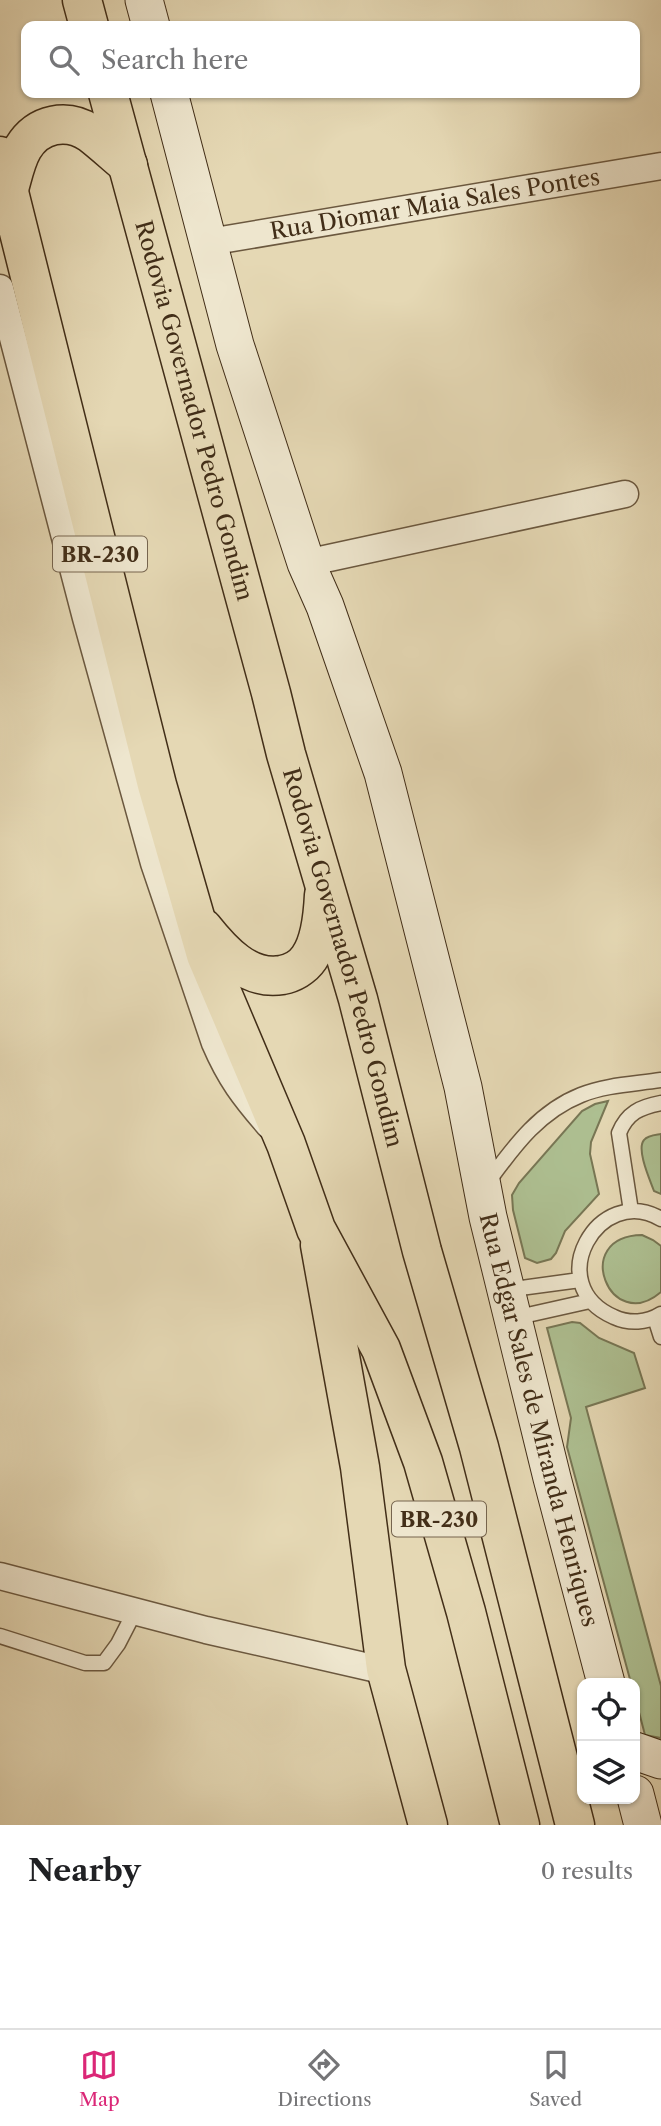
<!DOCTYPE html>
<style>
:root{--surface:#fff;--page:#f6f6f6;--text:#202124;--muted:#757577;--line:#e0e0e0;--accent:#db2777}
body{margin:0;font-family:"Libre Caslon Text",serif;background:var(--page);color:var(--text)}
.controls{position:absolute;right:21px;bottom:21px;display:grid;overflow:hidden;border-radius:14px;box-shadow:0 2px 5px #0004}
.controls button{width:63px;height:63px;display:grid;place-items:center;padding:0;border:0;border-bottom:2px solid var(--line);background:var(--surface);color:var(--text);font:35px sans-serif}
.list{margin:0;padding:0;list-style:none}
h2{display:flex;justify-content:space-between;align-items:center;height:91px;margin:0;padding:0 28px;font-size:30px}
h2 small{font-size:23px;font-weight:400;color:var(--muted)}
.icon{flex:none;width:38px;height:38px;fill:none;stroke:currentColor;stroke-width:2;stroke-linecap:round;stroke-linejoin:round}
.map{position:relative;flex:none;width:661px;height:1825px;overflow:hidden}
.search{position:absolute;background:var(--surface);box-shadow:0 2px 5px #0004;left:21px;right:21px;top:21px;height:77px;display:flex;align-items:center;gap:18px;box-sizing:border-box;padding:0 24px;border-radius:14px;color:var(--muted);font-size:26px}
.sheet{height:203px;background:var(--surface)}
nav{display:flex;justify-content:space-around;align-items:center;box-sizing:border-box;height:98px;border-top:2px solid var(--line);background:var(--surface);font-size:19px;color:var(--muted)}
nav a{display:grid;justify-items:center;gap:4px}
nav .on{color:var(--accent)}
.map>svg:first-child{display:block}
.green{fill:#aec092;stroke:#787755;stroke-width:2}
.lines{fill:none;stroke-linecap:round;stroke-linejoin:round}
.service-casing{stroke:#6b583f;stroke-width:17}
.minor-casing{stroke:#6b583f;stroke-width:29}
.secondary-casing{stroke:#422e18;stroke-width:39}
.primary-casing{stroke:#422e18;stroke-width:41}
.trunk-casing{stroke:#422e18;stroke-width:41}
.service{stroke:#eee6ce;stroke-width:14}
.minor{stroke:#eee6ce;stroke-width:26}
.secondary{stroke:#eee6ce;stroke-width:37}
.primary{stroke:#e5d8b4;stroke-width:38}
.trunk{stroke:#e5d8b4;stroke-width:38}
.labels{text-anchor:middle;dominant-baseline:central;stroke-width:7;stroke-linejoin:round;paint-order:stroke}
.shield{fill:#eee6ce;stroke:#76654f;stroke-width:2}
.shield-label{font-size:21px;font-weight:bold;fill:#422e18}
.street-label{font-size:23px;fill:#422e18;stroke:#eee6ce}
</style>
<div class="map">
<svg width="661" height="1825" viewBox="0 0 661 1825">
<rect width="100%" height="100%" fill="#e5d8b4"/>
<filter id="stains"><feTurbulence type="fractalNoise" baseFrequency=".00286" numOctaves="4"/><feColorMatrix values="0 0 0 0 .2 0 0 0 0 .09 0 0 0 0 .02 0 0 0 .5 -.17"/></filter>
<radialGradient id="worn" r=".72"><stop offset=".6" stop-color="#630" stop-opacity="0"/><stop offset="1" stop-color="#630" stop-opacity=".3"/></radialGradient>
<!-- green -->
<path class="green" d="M 608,1101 L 591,1142 L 590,1154 L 599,1194 L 565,1231 L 556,1253 L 551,1259 L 537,1263 L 525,1258 L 513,1210 L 512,1195 L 519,1183 L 582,1111 L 595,1104 Z
M 661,1134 L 661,1194 L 654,1191 C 650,1180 636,1149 644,1140 C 648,1135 655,1135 661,1134 Z
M 642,1235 L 653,1240 L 661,1246 L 661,1292 C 610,1336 570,1236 642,1235 Z
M 572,1322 L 580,1323 L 599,1338 L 634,1353 L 645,1388 L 586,1407 L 661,1686 L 661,1738 L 645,1735 L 635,1697 L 635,1683 L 631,1683 L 567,1447 L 571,1418 L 547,1328 Z"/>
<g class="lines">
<defs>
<path id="service" d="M 487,1183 C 513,1148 538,1112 581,1095 C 605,1085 635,1084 661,1080
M 631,1211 L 619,1133 C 627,1113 640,1107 661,1103
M 661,1219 C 599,1182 540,1285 614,1317 C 629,1324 647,1323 661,1314
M 506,1290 L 580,1280
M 514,1318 L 590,1301
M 655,1318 L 661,1337
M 0,1636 L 85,1663 L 104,1663 L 118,1644 L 135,1611"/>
<g id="minor">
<path id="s1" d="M 209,242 L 661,166"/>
<path d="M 0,288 L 86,618 L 154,863 L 215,1043 C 230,1078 244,1096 269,1125"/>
<path d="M 306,563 L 625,494"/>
<path d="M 0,1576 L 206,1630 L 386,1671"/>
</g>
<g id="secondary">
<path d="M 144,0 L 151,26"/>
<path id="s2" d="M 169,93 L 235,345 L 306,563 L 325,606 L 383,773 L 463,1087 L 488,1217 L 552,1478 L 606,1683"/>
<path d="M 635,1751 L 661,1760"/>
<path d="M 635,1794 L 643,1825"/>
</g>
<path id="primary" d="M 320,1245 L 360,1467 L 386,1669 L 428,1825"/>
<g id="trunk">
<path d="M 82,0 L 89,26"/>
<path id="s3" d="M 108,93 L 271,693 L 286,754 L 358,999 L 422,1251 L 479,1447 L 575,1825"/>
<path d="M 0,156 L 157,785 L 206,955 L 286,1144 L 316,1229 L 381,1349 L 423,1462 L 466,1612 L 520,1825"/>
<path d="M 9,189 C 13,175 16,160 23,148 C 38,123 67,118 90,133 C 103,143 116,155 128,165"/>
<path d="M 203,928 C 222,952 248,981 282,975 C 292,973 303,967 309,958 C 321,941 323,915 324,895"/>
</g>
</defs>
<!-- service casing -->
<use href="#service" class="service-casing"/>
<!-- minor casing -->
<use href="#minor" class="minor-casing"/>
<!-- secondary casing -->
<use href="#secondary" class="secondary-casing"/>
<!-- primary casing -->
<use href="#primary" class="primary-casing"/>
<!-- trunk casing -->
<use href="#trunk" class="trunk-casing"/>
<!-- service -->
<use href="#service" class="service"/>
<!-- minor -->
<use href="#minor" class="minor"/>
<!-- secondary -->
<use href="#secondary" class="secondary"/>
<!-- primary -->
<use href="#primary" class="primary"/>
<!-- trunk -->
<use href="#trunk" class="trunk"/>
</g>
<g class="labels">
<!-- shield labels -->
<g class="shield">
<rect x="53" y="536.5" width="94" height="35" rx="5"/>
<rect x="392" y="1501.5" width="94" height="35" rx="5"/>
</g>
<g class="shield-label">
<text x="100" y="554">BR-230</text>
<text x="439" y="1519">BR-230</text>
</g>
<!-- street labels -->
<g class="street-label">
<text stroke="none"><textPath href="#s1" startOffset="229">Rua Diomar Maia Sales Pontes</textPath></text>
<text stroke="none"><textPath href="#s3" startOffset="329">Rodovia Governador Pedro Gondim</textPath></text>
<text stroke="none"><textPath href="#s3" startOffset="896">Rodovia Governador Pedro Gondim</textPath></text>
<text stroke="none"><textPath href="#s2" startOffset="1379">Rua Edgar Sales de Miranda Henriques</textPath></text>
</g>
</g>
<rect width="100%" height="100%" filter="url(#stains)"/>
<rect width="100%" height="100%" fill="url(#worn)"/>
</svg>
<div class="controls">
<button><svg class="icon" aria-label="locate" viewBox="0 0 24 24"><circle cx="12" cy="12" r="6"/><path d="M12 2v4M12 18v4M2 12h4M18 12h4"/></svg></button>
<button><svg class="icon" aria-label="layers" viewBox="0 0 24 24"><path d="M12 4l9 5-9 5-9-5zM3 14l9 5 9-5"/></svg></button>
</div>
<div class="search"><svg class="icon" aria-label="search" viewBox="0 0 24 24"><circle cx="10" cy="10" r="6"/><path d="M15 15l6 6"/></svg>Search here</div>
</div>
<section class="sheet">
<h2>Nearby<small>0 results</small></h2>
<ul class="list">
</ul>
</section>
<nav>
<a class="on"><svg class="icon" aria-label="map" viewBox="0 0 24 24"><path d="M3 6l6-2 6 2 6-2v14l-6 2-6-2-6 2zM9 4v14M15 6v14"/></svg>Map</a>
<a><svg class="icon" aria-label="directions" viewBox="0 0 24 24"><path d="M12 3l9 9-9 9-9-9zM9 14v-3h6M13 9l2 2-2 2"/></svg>Directions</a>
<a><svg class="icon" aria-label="saved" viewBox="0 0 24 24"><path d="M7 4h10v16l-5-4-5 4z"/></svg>Saved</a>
</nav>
